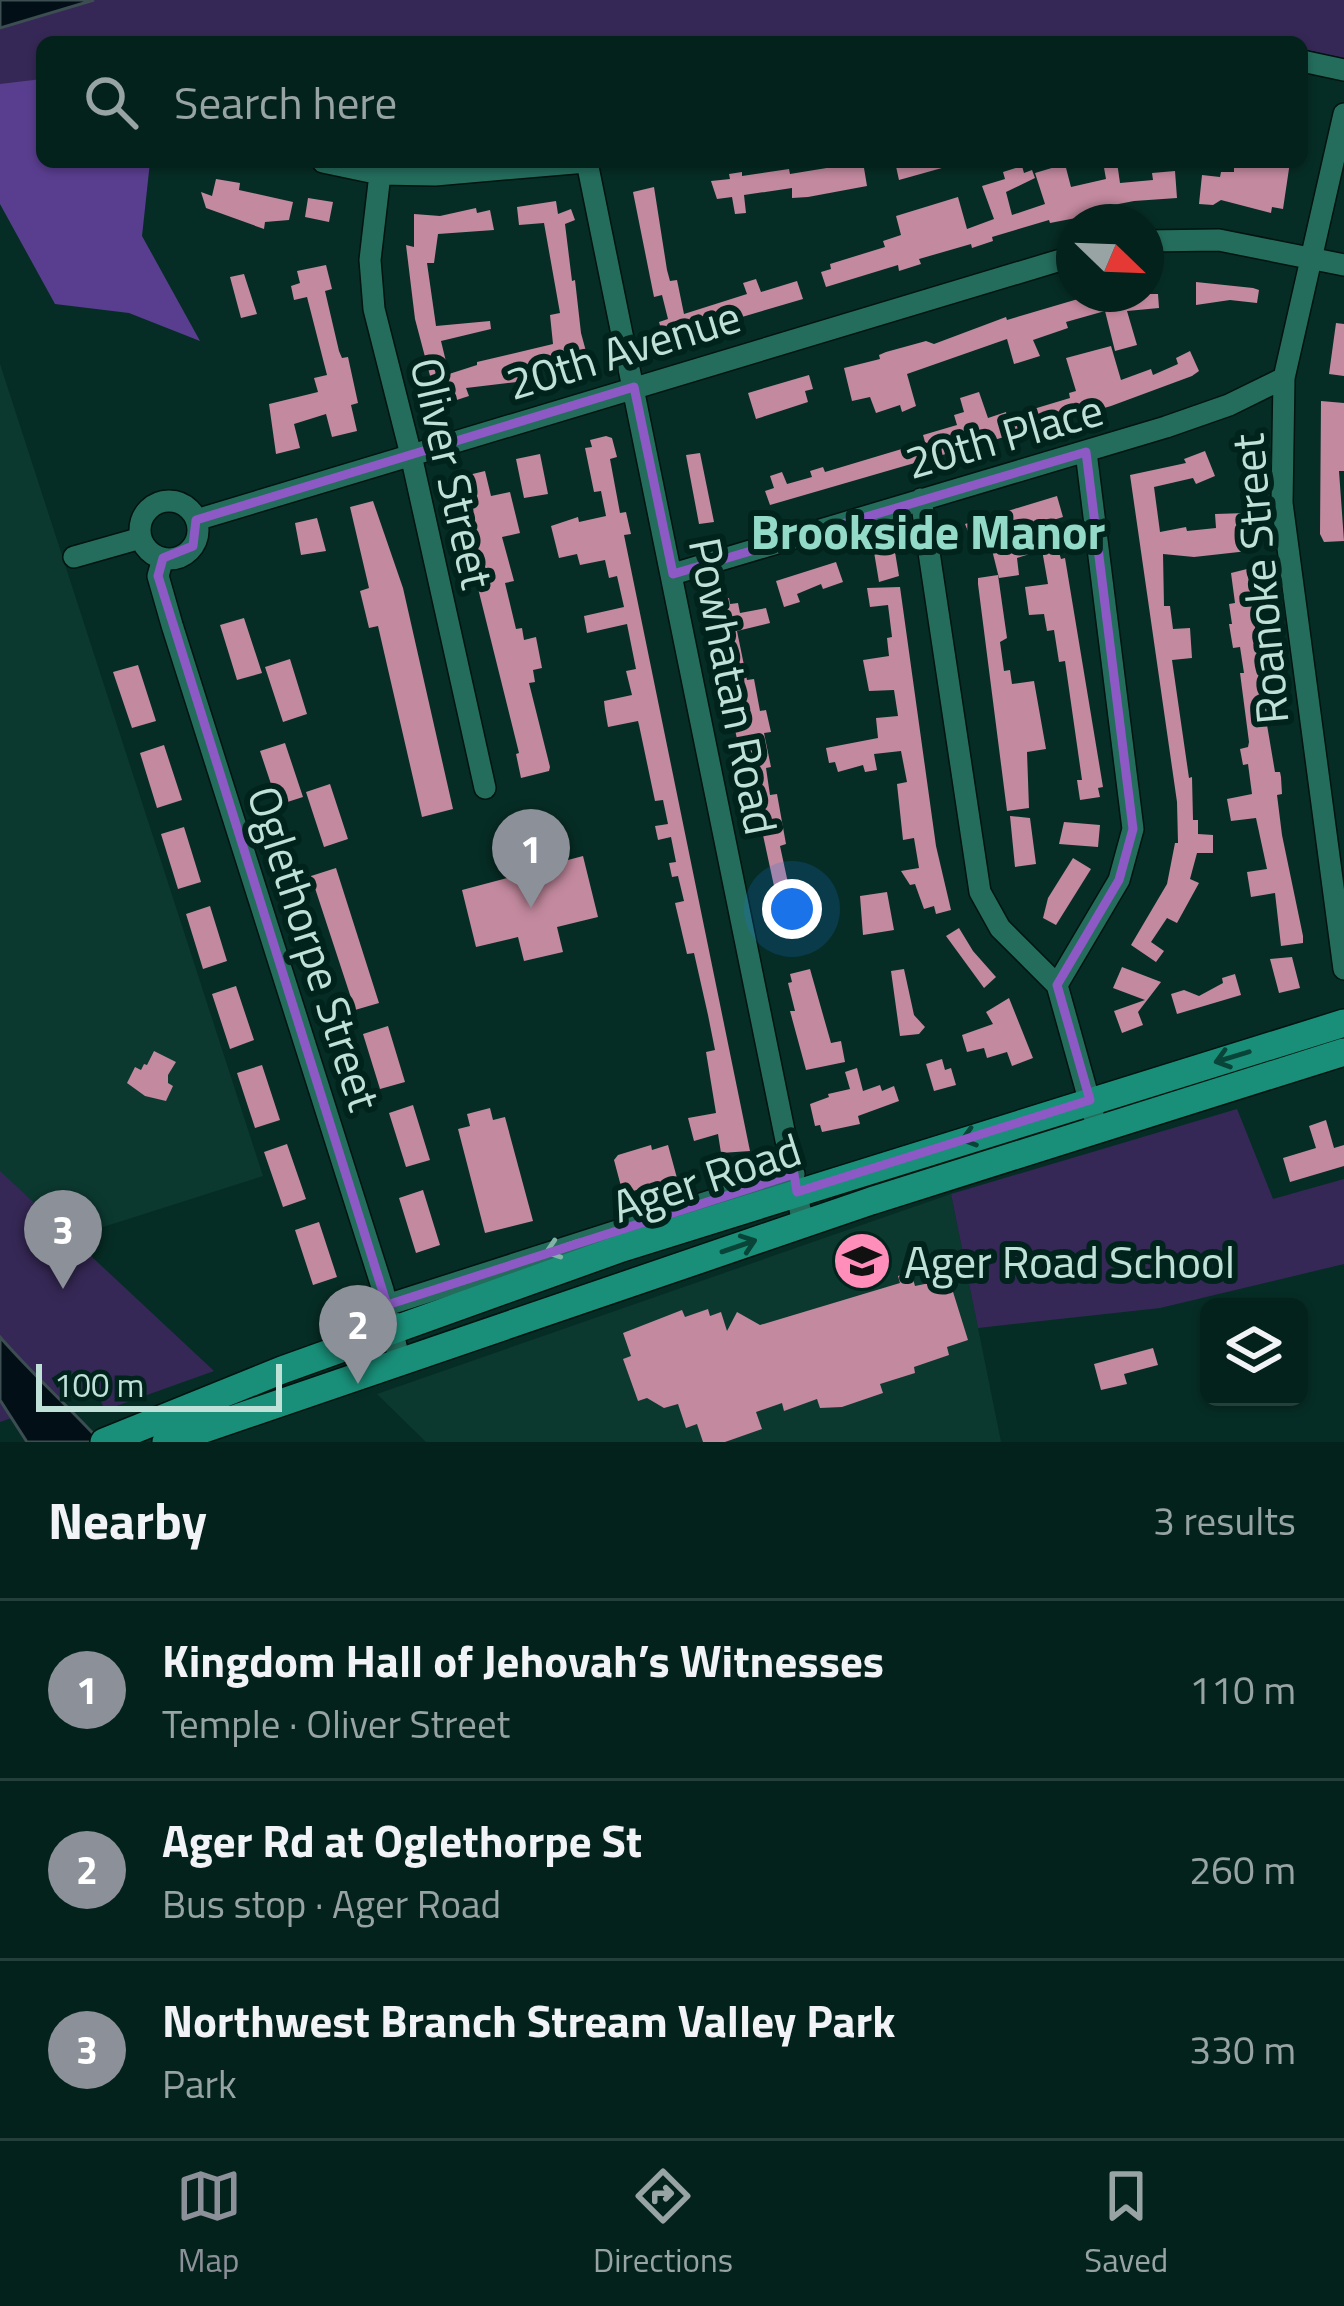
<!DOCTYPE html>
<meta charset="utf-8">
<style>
:root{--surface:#04221c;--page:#122f29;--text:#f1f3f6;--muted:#97a4a3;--line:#253f3b;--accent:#8c9099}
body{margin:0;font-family:"Titillium Web",sans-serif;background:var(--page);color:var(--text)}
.controls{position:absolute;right:36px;bottom:36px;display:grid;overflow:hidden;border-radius:18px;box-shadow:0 3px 9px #0004}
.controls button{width:108px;height:108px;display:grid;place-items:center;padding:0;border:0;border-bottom:3px solid var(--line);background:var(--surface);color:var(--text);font:60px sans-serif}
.compass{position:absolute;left:1056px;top:204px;width:108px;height:108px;border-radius:50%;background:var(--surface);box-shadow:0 3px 9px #0004;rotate:113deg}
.scale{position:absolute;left:36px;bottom:30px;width:246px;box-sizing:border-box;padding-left:12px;border:6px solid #c0e1d8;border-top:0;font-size:33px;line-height:42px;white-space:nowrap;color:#c0e1d8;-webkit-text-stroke:9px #00241c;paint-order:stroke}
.you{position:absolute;left:792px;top:909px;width:42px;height:42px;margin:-30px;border:9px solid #fff;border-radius:50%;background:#1a73e8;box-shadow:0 0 0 18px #1a73e833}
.badge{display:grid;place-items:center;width:78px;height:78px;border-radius:50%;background:var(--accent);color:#fff;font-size:39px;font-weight:700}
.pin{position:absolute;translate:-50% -99px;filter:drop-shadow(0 3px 6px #0008)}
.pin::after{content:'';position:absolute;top:63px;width:42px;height:36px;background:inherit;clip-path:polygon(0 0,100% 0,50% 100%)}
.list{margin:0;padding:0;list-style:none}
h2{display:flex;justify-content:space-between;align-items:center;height:156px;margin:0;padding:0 48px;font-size:51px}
h2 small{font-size:39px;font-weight:400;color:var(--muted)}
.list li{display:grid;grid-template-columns:78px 1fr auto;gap:36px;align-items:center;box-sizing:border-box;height:180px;padding:0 48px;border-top:3px solid var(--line)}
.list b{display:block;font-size:45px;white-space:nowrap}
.list p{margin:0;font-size:39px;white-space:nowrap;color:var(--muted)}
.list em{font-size:39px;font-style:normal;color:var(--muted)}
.icon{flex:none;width:66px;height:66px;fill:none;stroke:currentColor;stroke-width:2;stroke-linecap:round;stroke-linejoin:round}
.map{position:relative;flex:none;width:1344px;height:1442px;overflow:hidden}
.search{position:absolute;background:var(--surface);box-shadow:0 3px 9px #0004;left:36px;right:36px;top:36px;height:132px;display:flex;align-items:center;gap:30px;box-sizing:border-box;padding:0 42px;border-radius:18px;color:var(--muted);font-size:45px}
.sheet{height:696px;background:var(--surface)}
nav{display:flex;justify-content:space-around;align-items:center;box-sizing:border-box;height:168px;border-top:3px solid var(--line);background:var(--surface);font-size:33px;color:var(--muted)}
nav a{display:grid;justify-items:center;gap:6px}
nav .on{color:var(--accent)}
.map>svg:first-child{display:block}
.built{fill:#0b3930}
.green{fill:#362856}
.forest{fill:#593e8f}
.water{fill:#030f17;stroke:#3c4e51;stroke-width:3}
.building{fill:#c3899e}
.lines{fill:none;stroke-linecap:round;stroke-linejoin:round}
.minor-casing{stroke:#01140f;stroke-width:24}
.major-casing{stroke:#01140f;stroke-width:30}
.minor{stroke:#246d5d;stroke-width:21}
.major{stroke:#198f79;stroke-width:27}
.oneway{stroke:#084438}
.oneway2{stroke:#82b3a7}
.marked{fill:none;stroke:#8c59c5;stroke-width:9;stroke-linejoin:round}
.labels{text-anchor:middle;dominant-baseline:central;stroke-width:12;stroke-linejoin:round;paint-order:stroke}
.street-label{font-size:45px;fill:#c0e1d8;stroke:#00241c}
.poi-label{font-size:45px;fill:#c0e1d8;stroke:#00241c;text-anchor:start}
.neighbourhood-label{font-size:48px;font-weight:bold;fill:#93dac8;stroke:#00241c}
</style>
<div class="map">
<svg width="1344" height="1442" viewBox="0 0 1344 1442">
<rect width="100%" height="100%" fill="#062d25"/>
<!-- built -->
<path class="built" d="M 0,364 L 263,1176 L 75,1236 L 0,1180 Z
M 951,1194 L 1001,1442 L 426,1442 L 377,1394 Z"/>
<!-- green -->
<path class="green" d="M 0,0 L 1344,0 L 1344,58 L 1302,49 L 1302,42 L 1205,40 L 42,42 L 42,99 L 0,102 Z
M 1237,1109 L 1273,1199 L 1344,1179 L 1344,1264 L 1160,1308 L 978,1328 L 951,1194 Z
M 0,1171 L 214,1371 L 105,1410 L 95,1389 L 0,1422 Z"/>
<!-- forest -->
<path class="forest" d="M 42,79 L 42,162 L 150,162 L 142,236 L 200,341 L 129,313 L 55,304 L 0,204 L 0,84 Z"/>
<!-- water -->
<path class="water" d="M 0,0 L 94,0 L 0,28 Z
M 0,1337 C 32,1374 68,1406 101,1442 L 27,1442 L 0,1400 Z"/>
<!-- building -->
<path class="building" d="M 863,162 L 867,186 L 808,197 L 792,198 L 792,188 L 744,195 L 746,213 L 735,214 L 732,197 L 717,199 L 711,181 L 730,179 L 729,174 L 742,172 L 742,176 L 789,169 L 790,174 Z
M 895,162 L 949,162 L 949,166 L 899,180 Z
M 1103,162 L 1117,162 L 1120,183 L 1153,180 L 1152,173 L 1175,171 L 1177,198 L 1134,201 L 1098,208 L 1099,212 L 1076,218 L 1050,223 L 1049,220 L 992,237 L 993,241 L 972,248 L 971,244 L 919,259 L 921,264 L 899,271 L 898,265 L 826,287 L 821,272 L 831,269 L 830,264 L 885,247 L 883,241 L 901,235 L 896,216 L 958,197 L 967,229 L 994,219 L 982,186 L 1005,179 L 1003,172 L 1022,166 L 1024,173 L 1032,170 L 1035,178 L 1006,192 L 1012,215 L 1045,204 L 1035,173 L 1065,164 L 1071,187 L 1106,179 Z
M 1234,162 L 1290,162 L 1283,209 L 1272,207 L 1271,213 L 1221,200 L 1213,205 L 1199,204 L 1202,175 L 1220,177 L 1221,172 L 1234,172 Z
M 216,179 L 240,183 L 239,190 L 293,202 L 289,220 L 265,222 L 264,229 L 206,208 L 201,192 L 212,196 Z
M 654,187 L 667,270 L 670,281 L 677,280 L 684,314 L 747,294 L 743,283 L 756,279 L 761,292 L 797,281 L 803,299 L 664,340 L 659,322 L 668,319 L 662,295 L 654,297 L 633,192 Z
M 308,198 L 333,202 L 329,222 L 305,217 Z
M 556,201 L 558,214 L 571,209 L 575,220 L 565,224 L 572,281 L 575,280 L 581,333 L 590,366 L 569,372 L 558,371 L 556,364 L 523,369 L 526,381 L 466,388 L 469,396 L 438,406 L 415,319 L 406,245 L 414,247 L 414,214 L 440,216 L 476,208 L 477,213 L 490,210 L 494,230 L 438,234 L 434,263 L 427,263 L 436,326 L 490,321 L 491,329 L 441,341 L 449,374 L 477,365 L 477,362 L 553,344 L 550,315 L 560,313 L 544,223 L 519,225 L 517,207 Z
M 326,265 L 332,289 L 325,291 L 339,351 L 342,358 L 348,357 L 358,403 L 351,405 L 357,431 L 332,437 L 326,414 L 294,424 L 300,448 L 276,454 L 269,404 L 318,392 L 314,378 L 327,375 L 307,297 L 294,300 L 291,286 L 300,283 L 297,271 Z
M 244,274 L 257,314 L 241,318 L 230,277 Z
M 1196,282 L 1253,288 L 1259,290 L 1257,303 L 1230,300 L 1196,305 Z
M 1095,294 L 1158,294 L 1159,308 L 1127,311 L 1137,345 L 1115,351 L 1105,311 L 1066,322 L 1068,328 L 1033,340 L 1040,356 L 1014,364 L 1007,339 L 907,374 L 916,406 L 902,412 L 900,405 L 876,413 L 870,397 L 852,401 L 844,368 L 880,359 L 879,355 L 886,352 L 926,341 L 934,344 L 1006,317 L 1007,320 Z
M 1336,323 L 1344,324 L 1344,376 L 1329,374 Z
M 1111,346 L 1121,380 L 1151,369 L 1153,375 L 1178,364 L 1176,358 L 1190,351 L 1199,371 L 1192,376 L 1111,406 L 770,505 L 765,491 L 774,488 L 770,476 L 782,472 L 787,484 L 812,477 L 810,471 L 823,467 L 825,472 L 925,442 L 923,435 L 957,425 L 954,415 L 964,412 L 960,398 L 979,392 L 988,418 L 1006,412 L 1007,417 L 1070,398 L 1069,393 L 1076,391 L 1066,358 Z
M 809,375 L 813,389 L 805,391 L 808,402 L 756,419 L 748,393 Z
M 1321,401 L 1344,403 L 1344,471 L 1339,471 L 1344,541 L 1324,542 L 1320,534 Z
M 606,436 L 612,438 L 617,457 L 610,459 L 620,513 L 626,512 L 631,534 L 624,535 L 750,1151 L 721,1153 L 718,1134 L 694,1141 L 688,1118 L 716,1113 L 706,1052 L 715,1050 L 708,1015 L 694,953 L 687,954 L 675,903 L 684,901 L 678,876 L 672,877 L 669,863 L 676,862 L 671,837 L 658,840 L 655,826 L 668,824 L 663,800 L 655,801 L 639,725 L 638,721 L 608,727 L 605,710 L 604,701 L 632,695 L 626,671 L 636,669 L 627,624 L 587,633 L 584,616 L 624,607 L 617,576 L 609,578 L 605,560 L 580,565 L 577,554 L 559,558 L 551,526 L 578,517 L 579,522 L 606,516 L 601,491 L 594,492 L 585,448 L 592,447 L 590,440 Z
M 1205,451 L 1215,476 L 1196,484 L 1193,478 L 1154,487 L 1160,532 L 1186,527 L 1187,531 L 1216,528 L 1215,514 L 1246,513 L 1248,551 L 1194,557 L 1163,554 L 1164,606 L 1170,606 L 1173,629 L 1190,628 L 1192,658 L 1172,660 L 1189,778 L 1192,777 L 1193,820 L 1198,820 L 1198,834 L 1213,835 L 1213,853 L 1197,853 L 1190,879 L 1199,883 L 1177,923 L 1167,918 L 1151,942 L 1164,951 L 1156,962 L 1131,945 L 1167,884 L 1175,843 L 1178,843 L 1177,802 L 1130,475 L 1186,463 L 1184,459 Z
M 700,453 L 714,522 L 699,524 L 686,455 Z
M 540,454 L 548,494 L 524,498 L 516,459 Z
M 485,471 L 491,496 L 510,492 L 520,533 L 502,537 L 514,581 L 505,583 L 516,629 L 522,628 L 524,640 L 536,637 L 542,668 L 533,670 L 535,682 L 529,683 L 550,767 L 549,771 L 521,778 L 516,754 L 519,753 L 458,508 L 467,506 L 460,477 Z
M 1057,496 L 1063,517 L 1050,521 L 1061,559 L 1065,558 L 1103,787 L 1098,788 L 1100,797 L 1080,800 L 1077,780 L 1082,780 L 1065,661 L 1059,662 L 1054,630 L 1047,631 L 1044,614 L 1029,615 L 1025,587 L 1048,584 L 1042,550 L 1017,558 L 1019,575 L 999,578 L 991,546 L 976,551 L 965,524 Z
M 373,501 L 403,588 L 453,809 L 422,817 L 378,626 L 369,628 L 360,591 L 369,588 L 350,507 Z
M 317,518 L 326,551 L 301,555 L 295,523 Z
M 894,546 L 899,576 L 879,582 L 874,552 Z
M 836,562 L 843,582 L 823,589 L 821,584 L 797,594 L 800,602 L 784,607 L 776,581 Z
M 1247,569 L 1260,663 L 1264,663 L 1274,718 L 1266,719 L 1275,772 L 1280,772 L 1281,777 L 1282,794 L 1277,795 L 1282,835 L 1303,936 L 1303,943 L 1281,946 L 1275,893 L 1251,897 L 1247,872 L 1267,869 L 1256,818 L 1231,821 L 1227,799 L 1252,794 L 1248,764 L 1243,765 L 1240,749 L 1248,747 L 1249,742 L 1240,673 L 1244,673 L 1240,647 L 1233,648 L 1229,624 L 1232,624 L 1229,604 L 1235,603 L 1231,573 Z
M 998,575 L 1007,638 L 1000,642 L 1004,671 L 1010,670 L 1012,684 L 1034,681 L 1046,749 L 1027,752 L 1029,808 L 1007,811 L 978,584 L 978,578 Z
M 900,587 L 936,846 L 951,910 L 936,914 L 934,906 L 924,909 L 915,884 L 910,885 L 901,871 L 919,868 L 914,838 L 903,840 L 897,784 L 907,782 L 901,751 L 874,754 L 877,770 L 865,772 L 863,765 L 838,772 L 835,762 L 829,763 L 826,748 L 878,738 L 876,718 L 898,716 L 894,690 L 869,691 L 863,660 L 889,656 L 887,638 L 892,637 L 888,605 L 870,607 L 867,588 Z
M 729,598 L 730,604 L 738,603 L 740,613 L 766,608 L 770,623 L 737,631 L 747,680 L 754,679 L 760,711 L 766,710 L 771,732 L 764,733 L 771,767 L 766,768 L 770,795 L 777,794 L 786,844 L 780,846 L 788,883 L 774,886 L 742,738 L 737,739 L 734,725 L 739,724 L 714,601 Z
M 244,618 L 262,673 L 237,680 L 220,625 Z
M 290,659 L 307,714 L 283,722 L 265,667 Z
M 138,665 L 156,721 L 132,728 L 113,672 Z
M 285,743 L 303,797 L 278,805 L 260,751 Z
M 164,745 L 182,800 L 157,808 L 140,753 Z
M 330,784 L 348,839 L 324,847 L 306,792 Z
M 1010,816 L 1030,818 L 1036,864 L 1015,867 Z
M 1064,822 L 1100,825 L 1098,847 L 1059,844 Z
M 184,827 L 201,882 L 178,889 L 161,834 Z
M 583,856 L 598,917 L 557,927 L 563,952 L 524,961 L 518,937 L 476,947 L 462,890 L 518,875 L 516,868 L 528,864 L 530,870 Z
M 1073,858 L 1091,869 L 1056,925 L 1043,918 L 1048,898 Z
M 336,868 L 379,1003 L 355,1010 L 311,876 Z
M 887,892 L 894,930 L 863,935 L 860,896 Z
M 210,906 L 227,961 L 203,969 L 186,914 Z
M 959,928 L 973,951 L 996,977 L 984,988 L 946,936 Z
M 1292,957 L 1300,988 L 1279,993 L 1270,959 Z
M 1122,967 L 1161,982 L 1138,1012 L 1143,1025 L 1122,1033 L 1114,1011 L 1145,1000 L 1113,988 Z
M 810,969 L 831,1043 L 841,1041 L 845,1062 L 806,1070 L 790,1011 L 795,1011 L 788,983 L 792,982 L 790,974 Z
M 904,969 L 914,1015 L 925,1027 L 919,1034 L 900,1036 L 891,971 Z
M 1235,974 L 1241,995 L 1177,1014 L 1171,994 L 1184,990 L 1199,996 L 1223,983 L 1222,978 Z
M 236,986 L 254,1040 L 230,1049 L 212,994 Z
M 1009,998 L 1033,1058 L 1012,1066 L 1007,1052 L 987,1058 L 984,1048 L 967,1052 L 962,1035 L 993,1024 L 986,1012 Z
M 388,1026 L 405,1082 L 380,1089 L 363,1034 Z
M 154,1051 L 176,1062 L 168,1075 L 168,1083 L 173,1086 L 166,1101 L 145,1096 L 127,1083 L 135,1067 L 141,1070 L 144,1064 L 147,1065 Z
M 942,1059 L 945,1070 L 951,1068 L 956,1085 L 934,1091 L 926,1064 Z
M 262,1065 L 280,1120 L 255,1128 L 237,1073 Z
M 857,1068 L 863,1091 L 880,1085 L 882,1091 L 894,1086 L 899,1101 L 858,1116 L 860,1124 L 822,1132 L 820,1125 L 815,1126 L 810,1104 L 829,1097 L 828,1094 L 850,1089 L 845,1072 Z
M 413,1105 L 430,1160 L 406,1167 L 389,1113 Z
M 490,1108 L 493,1120 L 505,1117 L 533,1221 L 485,1233 L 458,1129 L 470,1126 L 467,1114 Z
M 1326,1120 L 1334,1148 L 1344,1145 L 1344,1166 L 1290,1182 L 1283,1158 L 1316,1148 L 1309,1126 Z
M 287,1144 L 306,1199 L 283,1207 L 264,1152 Z
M 651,1145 L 652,1150 L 668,1145 L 677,1178 L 623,1194 L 614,1160 L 618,1155 Z
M 423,1190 L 440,1245 L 416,1253 L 399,1198 Z
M 319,1222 L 337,1277 L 313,1285 L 295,1230 Z
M 911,1272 L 915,1286 L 949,1279 L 968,1340 L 947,1347 L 949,1355 L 914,1367 L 915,1373 L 880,1384 L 883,1393 L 842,1407 L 820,1408 L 817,1399 L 784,1411 L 782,1403 L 756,1412 L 762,1429 L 725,1442 L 703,1442 L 697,1424 L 686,1428 L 678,1404 L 664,1408 L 647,1398 L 638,1401 L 623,1359 L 631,1356 L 623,1333 L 682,1310 L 685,1317 L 708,1309 L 710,1316 L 721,1312 L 727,1331 L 737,1312 L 760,1325 L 900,1283 L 898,1276 Z
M 1153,1348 L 1158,1365 L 1124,1374 L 1127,1384 L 1101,1390 L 1094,1364 Z"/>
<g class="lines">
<defs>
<path id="minor" d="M 1302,61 L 1344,70
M 1344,114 L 1284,378 L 1282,503 L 1344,969
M 323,162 L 380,174 L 435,175 L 586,162
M 587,162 L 803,1224
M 380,174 L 370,260 L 374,309 L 411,455 L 485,788
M 1146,241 L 1219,240 L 1344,265
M 921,499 L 980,892 L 1000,928 L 1057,985 L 1093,1114
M140 530a29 29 0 1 1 58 0a29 29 0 1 1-58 0Z
M 196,520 L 1074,256
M 74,557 L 141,538
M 163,558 L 158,576 L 172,625 L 383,1290 L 400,1363
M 673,574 L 1166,427 L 1229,405 L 1284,378
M 1057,985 L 1119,880 L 1133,829 L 1086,452
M 387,1305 L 794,1174"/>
<path id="major" d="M 104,1442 L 282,1370 L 622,1248 L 1344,1023
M 166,1442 L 871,1201 L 1344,1052"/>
</defs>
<!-- minor casing -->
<use href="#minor" class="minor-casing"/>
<!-- major casing -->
<use href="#major" class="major-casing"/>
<!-- minor -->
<use href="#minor" class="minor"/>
<!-- major -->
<use href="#major" class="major"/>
</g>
<!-- one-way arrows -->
<defs><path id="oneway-shaft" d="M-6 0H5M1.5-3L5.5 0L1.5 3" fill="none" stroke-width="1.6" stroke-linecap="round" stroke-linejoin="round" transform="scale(3)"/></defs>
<g class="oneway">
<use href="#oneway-shaft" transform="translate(1232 1057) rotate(163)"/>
<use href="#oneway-shaft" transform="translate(978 1135) rotate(163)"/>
<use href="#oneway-shaft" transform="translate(739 1246) rotate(-19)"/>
</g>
<use class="oneway2" href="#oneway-shaft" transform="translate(562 1247) rotate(161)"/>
<!-- marked area -->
<path class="marked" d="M 634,387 L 673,574 L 1086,452 L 1133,829 L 1119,880 L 1057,985 L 1090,1100 L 797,1192 L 794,1174 L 387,1305 L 158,576 L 163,558 L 193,546 L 196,520 Z"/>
<!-- icons -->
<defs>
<symbol id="school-disc" viewBox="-11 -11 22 22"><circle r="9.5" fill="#ff8eba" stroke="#00241c"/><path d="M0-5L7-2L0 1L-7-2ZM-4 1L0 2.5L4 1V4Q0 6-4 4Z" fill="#111"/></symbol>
</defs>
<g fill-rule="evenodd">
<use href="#school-disc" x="829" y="1228" width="66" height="66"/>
</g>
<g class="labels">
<!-- street labels -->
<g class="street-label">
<text transform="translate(623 349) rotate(-17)">20th Avenue</text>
<text transform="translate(1004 435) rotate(-16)">20th Place</text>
<text transform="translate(453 473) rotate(77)">Oliver Street</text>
<text transform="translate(1259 579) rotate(-95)">Roanoke Street</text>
<text transform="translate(734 686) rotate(79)">Powhatan Road</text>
<text transform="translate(315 948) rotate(72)">Oglethorpe Street</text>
<text transform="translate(706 1177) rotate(-18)">Ager Road</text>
</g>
<!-- poi labels -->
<g class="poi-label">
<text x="904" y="1261">Ager Road School</text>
</g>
<!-- neighbourhood labels -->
<g class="neighbourhood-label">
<text x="928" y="531">Brookside Manor</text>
</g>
</g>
</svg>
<div class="controls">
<button><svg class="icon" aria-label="layers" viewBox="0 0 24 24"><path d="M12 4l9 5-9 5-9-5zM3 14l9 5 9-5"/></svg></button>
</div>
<svg class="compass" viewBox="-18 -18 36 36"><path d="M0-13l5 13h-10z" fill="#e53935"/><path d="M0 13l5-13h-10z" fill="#97a4a3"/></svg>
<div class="scale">100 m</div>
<div class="you"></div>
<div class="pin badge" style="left:531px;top:908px">1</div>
<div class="pin badge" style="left:358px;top:1384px">2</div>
<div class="pin badge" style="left:63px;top:1289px">3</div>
<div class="search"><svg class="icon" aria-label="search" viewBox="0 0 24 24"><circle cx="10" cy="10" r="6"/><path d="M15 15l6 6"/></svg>Search here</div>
</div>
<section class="sheet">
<h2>Nearby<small>3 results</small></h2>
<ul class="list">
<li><span class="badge">1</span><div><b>Kingdom Hall of Jehovah’s Witnesses</b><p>Temple · Oliver Street</p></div><em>110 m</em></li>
<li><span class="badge">2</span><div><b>Ager Rd at Oglethorpe St</b><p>Bus stop · Ager Road</p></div><em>260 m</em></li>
<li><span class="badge">3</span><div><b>Northwest Branch Stream Valley Park</b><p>Park</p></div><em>330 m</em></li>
</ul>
</section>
<nav>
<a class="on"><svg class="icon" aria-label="map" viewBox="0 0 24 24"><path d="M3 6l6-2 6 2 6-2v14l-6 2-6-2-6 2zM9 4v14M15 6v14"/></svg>Map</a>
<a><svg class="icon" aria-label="directions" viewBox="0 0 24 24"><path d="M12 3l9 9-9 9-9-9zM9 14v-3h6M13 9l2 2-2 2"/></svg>Directions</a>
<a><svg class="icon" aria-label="saved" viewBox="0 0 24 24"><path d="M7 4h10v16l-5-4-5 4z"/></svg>Saved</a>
</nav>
